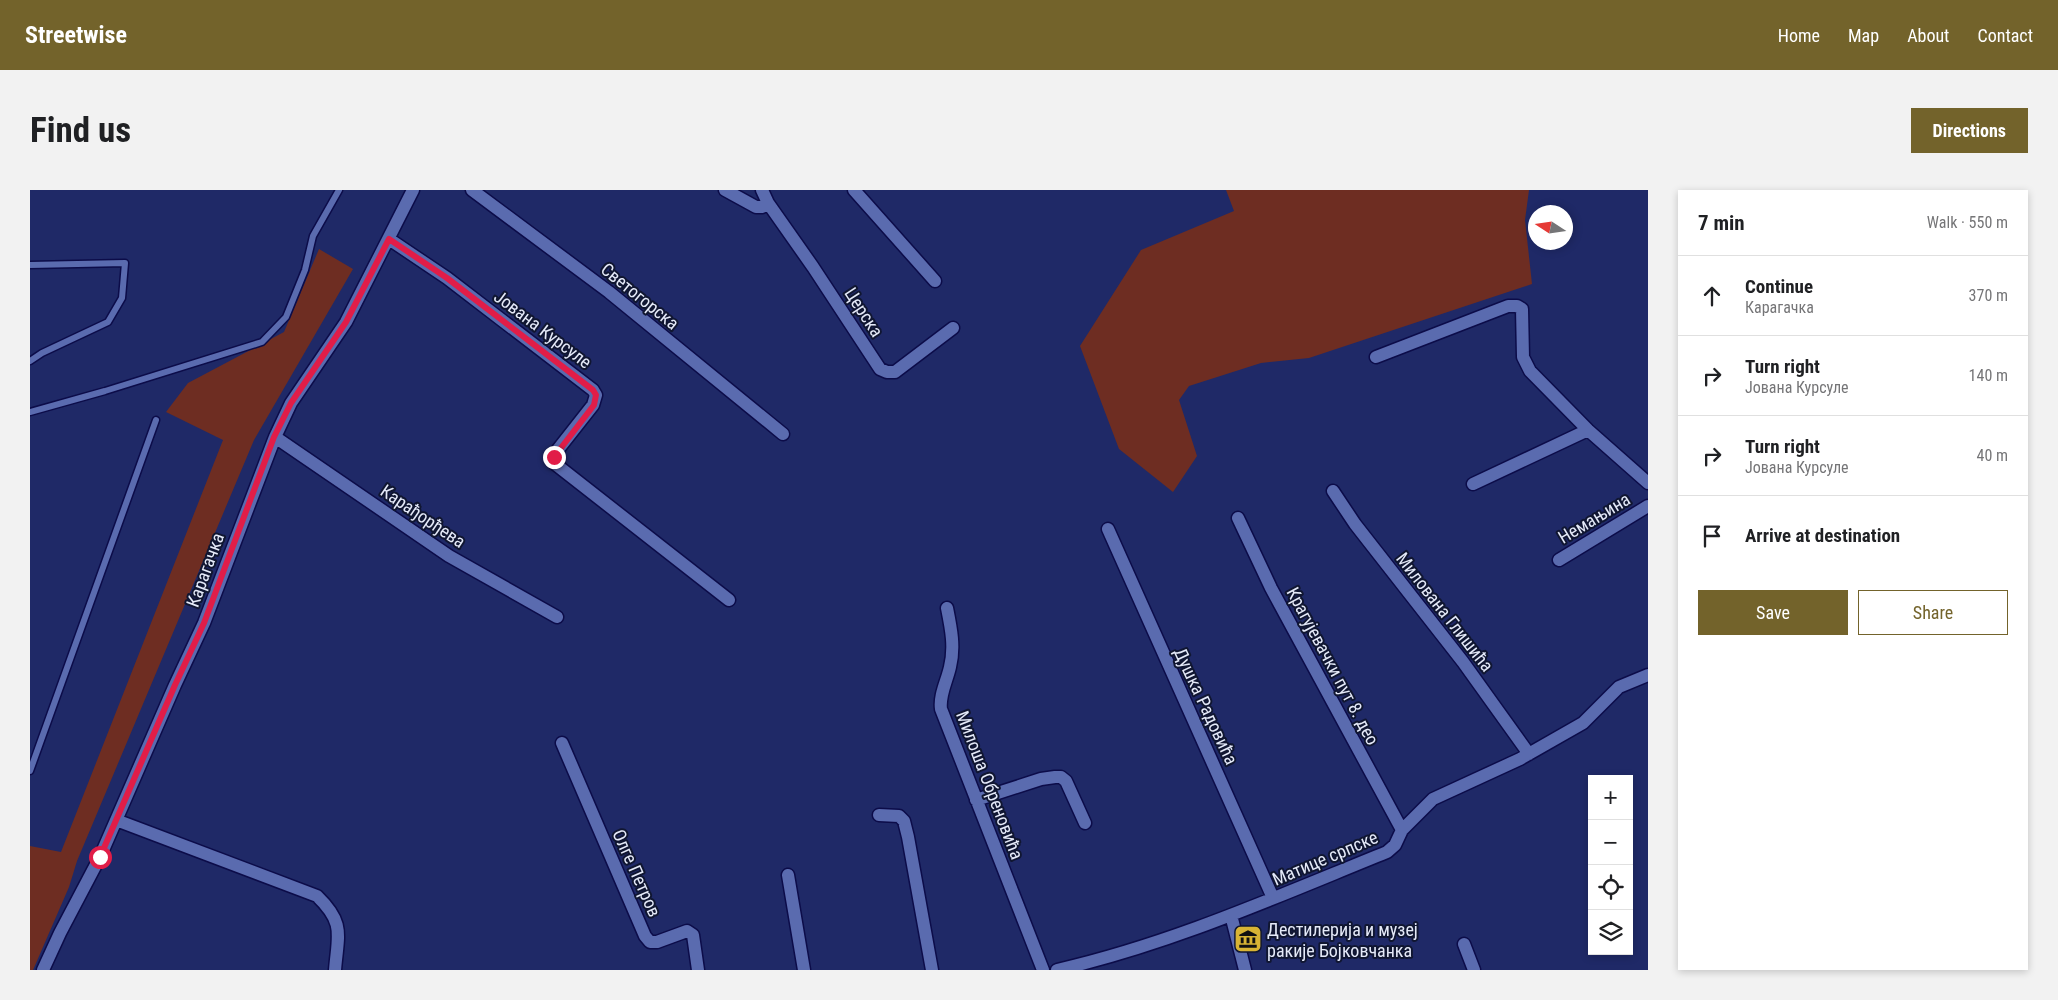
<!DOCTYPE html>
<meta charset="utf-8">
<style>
:root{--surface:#fff;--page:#f2f2f2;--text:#202124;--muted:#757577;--line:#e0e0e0;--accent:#73632b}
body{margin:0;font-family:"Roboto Condensed",sans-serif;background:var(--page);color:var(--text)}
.controls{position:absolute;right:15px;bottom:15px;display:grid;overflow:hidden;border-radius:0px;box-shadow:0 2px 8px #0003}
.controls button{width:45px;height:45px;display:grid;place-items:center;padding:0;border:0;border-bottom:1px solid var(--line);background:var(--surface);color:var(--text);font:25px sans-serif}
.compass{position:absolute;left:1498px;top:15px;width:45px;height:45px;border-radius:50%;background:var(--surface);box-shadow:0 2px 8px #0003;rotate:282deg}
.stop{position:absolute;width:15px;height:15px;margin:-11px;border:4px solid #e11d48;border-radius:50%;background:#fff}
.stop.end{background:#e11d48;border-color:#fff;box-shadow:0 1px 5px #0008}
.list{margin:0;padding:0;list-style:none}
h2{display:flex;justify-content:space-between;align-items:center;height:65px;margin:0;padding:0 20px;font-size:21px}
h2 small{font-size:16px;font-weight:400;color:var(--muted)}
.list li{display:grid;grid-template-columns:32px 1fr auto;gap:15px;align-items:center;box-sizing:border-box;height:80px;padding:0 20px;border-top:1px solid var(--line)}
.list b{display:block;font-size:19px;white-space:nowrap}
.list p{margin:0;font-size:16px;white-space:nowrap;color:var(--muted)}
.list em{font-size:16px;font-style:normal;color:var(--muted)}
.actions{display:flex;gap:10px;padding:15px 20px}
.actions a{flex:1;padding:11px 0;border:1px solid var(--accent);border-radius:0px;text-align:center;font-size:18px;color:var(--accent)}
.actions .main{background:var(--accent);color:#fff}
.icon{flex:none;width:28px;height:28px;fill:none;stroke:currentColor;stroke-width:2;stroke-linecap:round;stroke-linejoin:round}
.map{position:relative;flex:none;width:1618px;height:780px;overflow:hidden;border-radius:0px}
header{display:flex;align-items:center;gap:30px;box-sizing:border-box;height:70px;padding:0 25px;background:var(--accent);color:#fff}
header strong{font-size:24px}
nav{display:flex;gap:28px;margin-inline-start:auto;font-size:18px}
.intro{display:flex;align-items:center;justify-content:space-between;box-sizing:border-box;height:120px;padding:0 30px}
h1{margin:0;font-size:35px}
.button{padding:12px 22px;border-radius:0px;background:var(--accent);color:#fff;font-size:18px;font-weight:700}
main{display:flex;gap:30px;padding:0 30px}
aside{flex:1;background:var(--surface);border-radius:0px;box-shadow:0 2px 8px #0003}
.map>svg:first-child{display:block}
.green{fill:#6e2d22}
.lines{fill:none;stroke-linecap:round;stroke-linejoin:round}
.lane-casing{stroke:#0c0c49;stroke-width:9}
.street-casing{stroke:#0c0c49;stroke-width:15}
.lane{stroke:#5a6baf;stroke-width:6}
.street{stroke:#5a6baf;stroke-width:12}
.route{stroke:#e11d48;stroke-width:6}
.labels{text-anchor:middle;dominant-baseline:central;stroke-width:4;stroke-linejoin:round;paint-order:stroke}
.street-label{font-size:18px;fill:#e5eaf9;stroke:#101631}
.poi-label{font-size:18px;fill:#e5eaf9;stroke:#101631;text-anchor:start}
</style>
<header>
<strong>Streetwise</strong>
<nav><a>Home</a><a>Map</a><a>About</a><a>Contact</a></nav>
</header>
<div class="intro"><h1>Find us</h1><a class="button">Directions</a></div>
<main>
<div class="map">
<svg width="1618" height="780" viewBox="0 0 1618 780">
<rect width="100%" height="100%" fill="#1f2967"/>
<!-- green -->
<path class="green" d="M 1196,0 L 1499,0 L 1495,30 L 1502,94 L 1279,168 L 1231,173 L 1159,196 L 1149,210 L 1167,266 L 1143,302 L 1089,259 L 1050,156 L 1111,60 L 1204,21 Z
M 289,59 L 323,79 L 224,250 L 47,671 L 39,697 L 3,780 L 0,780 L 0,656 L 31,662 L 193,250 L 136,222 L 158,193 L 254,142 Z"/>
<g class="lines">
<defs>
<path id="lane" d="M 0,75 L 95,73 L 92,108 L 78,132 L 12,163 L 0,171
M 0,222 L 75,201 L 232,152 L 256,127 L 275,80 L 283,46 L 309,0
M 0,581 L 126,230"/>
<path id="street" d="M 442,0 L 579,102 L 753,244
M 695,0 L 726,17 L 732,17 L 738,13 L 783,77 L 850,179 L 857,182 L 865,182 L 923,138
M 732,0 L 738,13
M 824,0 L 905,91
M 359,49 L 417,88 L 563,200 L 566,205 L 563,215 L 526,262 L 524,267 L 524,273 L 699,410
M 1346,167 L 1478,116 L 1487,116 L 1492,119 L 1493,167 L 1500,181 L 1558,240 L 1618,293
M 245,247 L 419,366 L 527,427
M 1443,294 L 1558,240
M 1303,301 L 1325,334 L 1433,472 L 1499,564
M 1208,328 L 1241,398 L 1372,640
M 1078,339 L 1243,708
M 1529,370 L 1618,316
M 917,418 C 921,438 925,457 920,477 C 917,491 909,505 911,519 L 1013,780
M 532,553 L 615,746 L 620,752 L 627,752 L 657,741 L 663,745 L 668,780
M 946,610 L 1011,589 L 1025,587 L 1031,587 L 1036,591 L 1055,633
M 849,625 L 869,626 L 874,631 L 878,647 L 902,780
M 86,630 L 287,706 C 315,733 308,744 305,780
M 758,685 L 774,780
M 1201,725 L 1215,780
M 1434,754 L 1444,780
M 13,780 L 30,743 L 70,667 L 145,495 L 174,433 L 245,247 L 261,213 L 316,132 L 383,0
M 1027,780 C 1141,754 1248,706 1357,662 L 1365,655 L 1372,640 L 1403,609 L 1490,569 L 1553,533 L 1589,497 L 1618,485"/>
</defs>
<!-- lane casing -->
<use href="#lane" class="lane-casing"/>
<!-- street casing -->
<use href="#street" class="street-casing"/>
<!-- lane -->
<use href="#lane" class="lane"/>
<!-- street -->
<use href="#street" class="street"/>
</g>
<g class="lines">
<!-- route -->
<path class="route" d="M 70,667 L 145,495 L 174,433 L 244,247 L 261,213 L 316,132 L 359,49 L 417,88 L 563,200 L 566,205 L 564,215 L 524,267"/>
</g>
<!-- icons -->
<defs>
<symbol id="museum-square" viewBox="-11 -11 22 22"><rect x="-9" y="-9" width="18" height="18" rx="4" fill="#d8b434" stroke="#101631"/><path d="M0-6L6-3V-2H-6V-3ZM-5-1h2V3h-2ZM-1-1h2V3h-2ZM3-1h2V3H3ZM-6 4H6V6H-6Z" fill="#111"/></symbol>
</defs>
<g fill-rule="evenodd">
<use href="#museum-square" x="1202" y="733" width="32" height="32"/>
</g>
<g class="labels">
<!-- street labels -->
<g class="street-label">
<text transform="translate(610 106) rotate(39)">Светогорска</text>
<text transform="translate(834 122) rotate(57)">Церска</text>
<text transform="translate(513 139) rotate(37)">Јована Курсуле</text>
<text transform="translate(393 326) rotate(34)">Карађорђева</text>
<text transform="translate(1564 328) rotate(-31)">Немањина</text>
<text transform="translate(175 380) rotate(-70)">Карагачка</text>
<text transform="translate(1415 422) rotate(52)">Милована Глишића</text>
<text transform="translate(1303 476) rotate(62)">Крагујевачки пут 8. део</text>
<text transform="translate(1176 516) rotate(65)">Душка Радовића</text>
<text transform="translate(960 595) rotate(69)">Милоша Обреновића</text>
<text transform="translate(1295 668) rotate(-23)">Матице српске</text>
<text transform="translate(607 683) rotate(66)">Олге Петров</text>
</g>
<!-- poi labels -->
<g class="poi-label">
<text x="1237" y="739">Дестилерија и музеј<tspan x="1237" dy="21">ракије Бојковчанка</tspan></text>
</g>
</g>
</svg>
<div class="controls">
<button>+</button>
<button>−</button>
<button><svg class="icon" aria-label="locate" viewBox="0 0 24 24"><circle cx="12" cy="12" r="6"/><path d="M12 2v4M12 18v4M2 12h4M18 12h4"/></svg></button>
<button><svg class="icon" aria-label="layers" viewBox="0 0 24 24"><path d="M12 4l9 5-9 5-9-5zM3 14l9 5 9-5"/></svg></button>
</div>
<svg class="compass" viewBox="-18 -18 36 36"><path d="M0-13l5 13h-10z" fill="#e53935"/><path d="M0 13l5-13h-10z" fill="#757577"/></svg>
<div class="stop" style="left:70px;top:667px"></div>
<div class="stop end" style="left:524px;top:267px"></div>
</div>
<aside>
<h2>7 min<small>Walk · 550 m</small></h2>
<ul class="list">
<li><svg class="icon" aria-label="ahead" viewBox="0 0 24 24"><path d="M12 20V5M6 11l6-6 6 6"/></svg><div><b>Continue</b><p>Карагачка</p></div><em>370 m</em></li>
<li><svg class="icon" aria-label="right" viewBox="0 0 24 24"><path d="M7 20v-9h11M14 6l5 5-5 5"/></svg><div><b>Turn right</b><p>Јована Курсуле</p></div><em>140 m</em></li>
<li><svg class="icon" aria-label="right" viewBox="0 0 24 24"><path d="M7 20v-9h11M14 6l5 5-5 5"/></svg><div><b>Turn right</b><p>Јована Курсуле</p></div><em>40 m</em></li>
<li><svg class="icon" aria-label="arrive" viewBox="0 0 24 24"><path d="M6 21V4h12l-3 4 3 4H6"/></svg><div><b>Arrive at destination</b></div></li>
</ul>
<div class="actions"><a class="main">Save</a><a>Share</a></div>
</aside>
</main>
